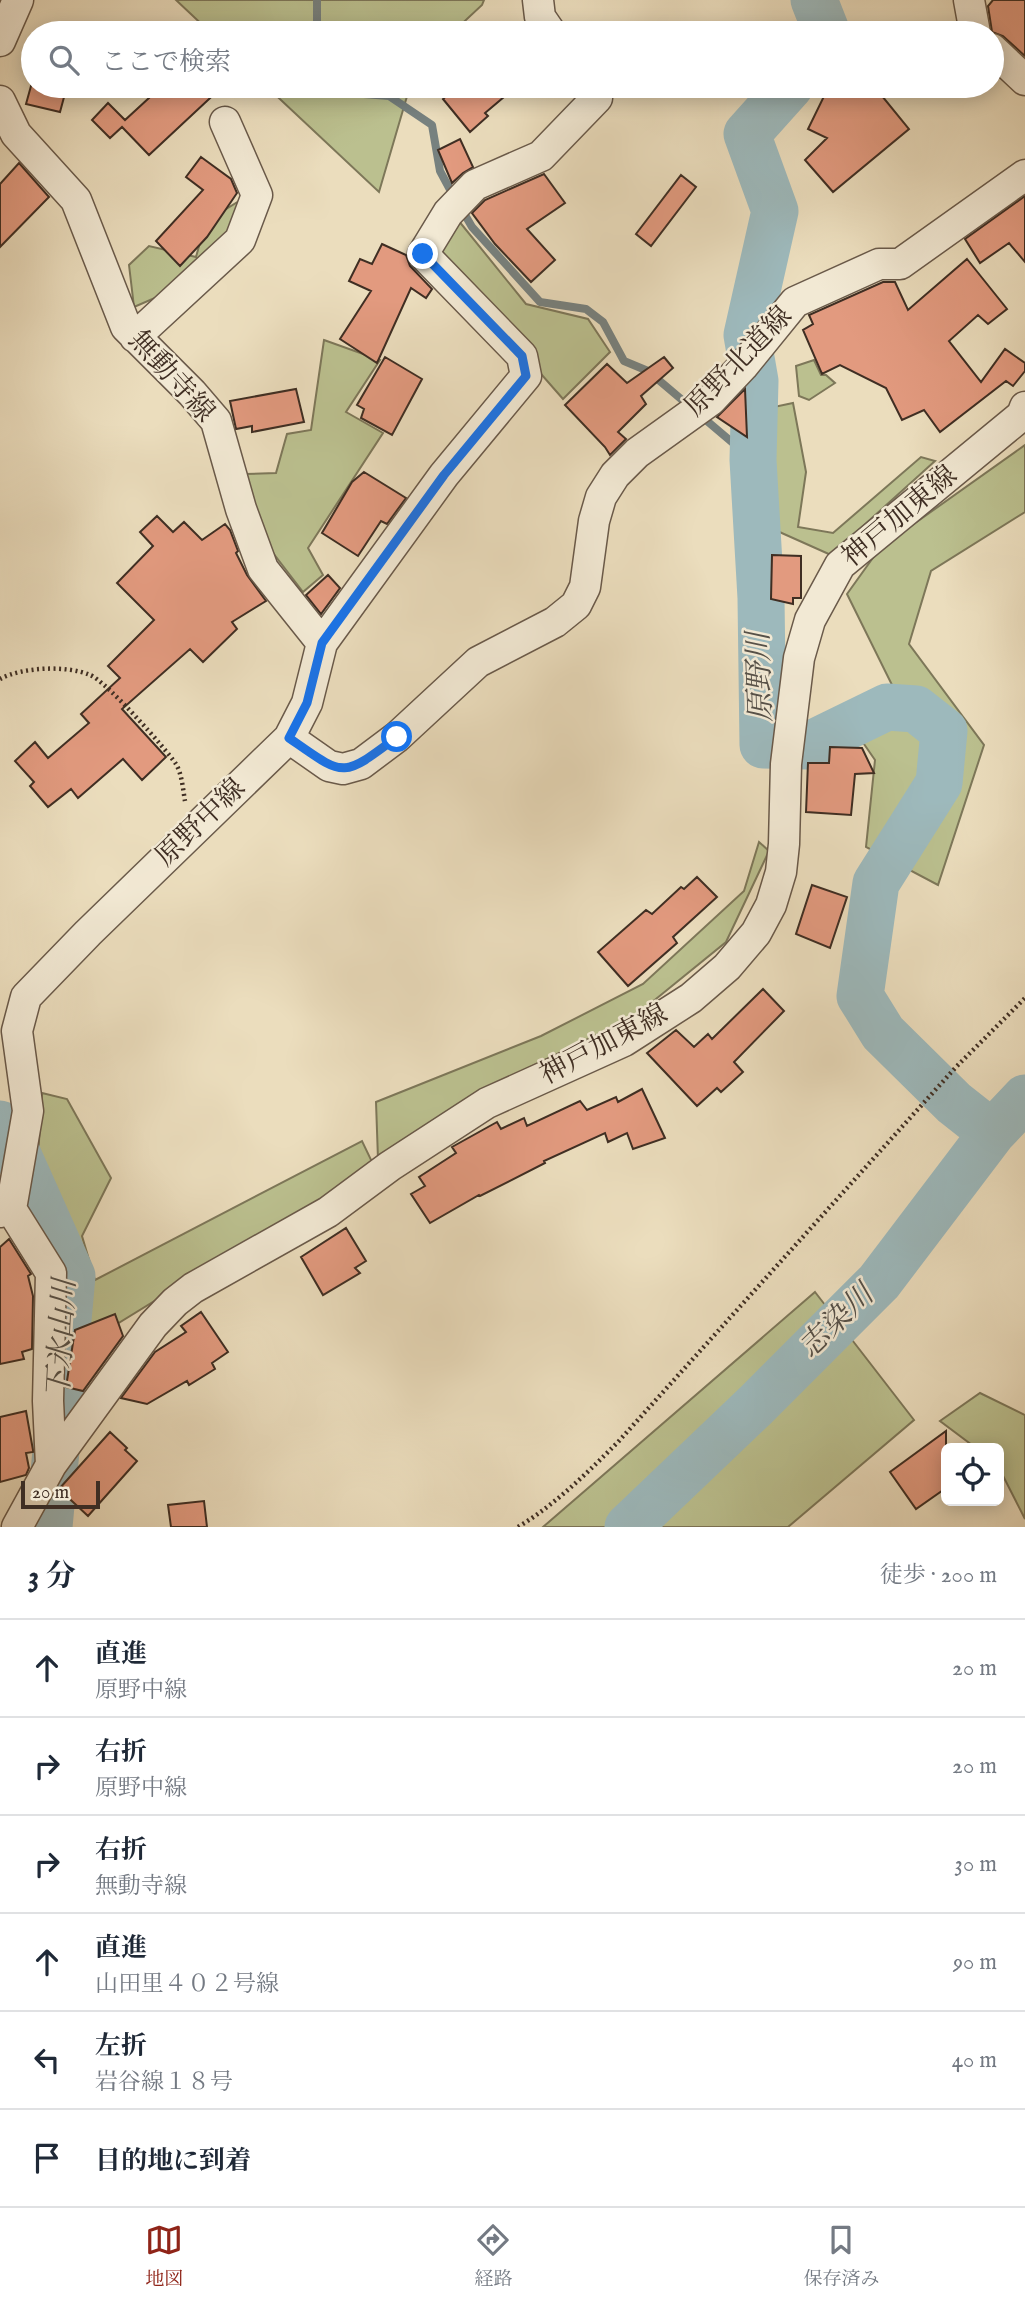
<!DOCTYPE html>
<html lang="ja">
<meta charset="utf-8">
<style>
:root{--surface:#fff;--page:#f6f6f7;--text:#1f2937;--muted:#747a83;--line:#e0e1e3;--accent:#8f2418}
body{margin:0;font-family:"IM FELL English","Noto Serif JP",serif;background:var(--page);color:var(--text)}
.controls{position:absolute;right:21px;bottom:21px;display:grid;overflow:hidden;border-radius:10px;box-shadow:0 4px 18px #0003}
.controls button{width:63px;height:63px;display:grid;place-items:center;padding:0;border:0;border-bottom:2px solid var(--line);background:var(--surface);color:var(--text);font:35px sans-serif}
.scale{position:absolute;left:21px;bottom:18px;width:79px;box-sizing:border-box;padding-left:7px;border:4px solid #3f2e23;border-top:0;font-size:19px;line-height:24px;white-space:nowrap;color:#3f2e23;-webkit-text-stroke:5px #f2e9d4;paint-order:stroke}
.stop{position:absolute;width:21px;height:21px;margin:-16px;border:5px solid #1a73e8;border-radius:50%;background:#fff}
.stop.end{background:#1a73e8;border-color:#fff;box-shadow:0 2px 7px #0008}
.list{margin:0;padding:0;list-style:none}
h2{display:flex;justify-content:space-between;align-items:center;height:91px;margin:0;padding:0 28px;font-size:30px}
h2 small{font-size:23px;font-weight:400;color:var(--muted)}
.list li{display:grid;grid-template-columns:46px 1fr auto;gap:21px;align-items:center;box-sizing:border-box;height:98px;padding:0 28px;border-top:2px solid var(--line)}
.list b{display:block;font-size:26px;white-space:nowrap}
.list p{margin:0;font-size:23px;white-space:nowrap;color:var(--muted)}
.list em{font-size:23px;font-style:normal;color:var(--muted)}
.icon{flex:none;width:38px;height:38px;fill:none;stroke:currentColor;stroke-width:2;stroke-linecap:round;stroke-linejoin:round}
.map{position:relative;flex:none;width:1025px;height:1527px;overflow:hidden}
.search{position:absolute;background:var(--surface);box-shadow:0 4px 18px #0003;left:21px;right:21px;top:21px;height:77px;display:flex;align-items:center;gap:18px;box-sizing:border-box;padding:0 24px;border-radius:38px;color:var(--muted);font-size:26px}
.sheet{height:679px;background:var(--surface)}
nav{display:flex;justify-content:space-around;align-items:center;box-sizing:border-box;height:98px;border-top:2px solid var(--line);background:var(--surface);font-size:19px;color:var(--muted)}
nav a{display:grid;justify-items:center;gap:4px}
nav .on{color:var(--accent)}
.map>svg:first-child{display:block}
.green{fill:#bbc08f;stroke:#7d7759;stroke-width:2}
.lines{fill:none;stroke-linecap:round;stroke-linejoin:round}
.stream{stroke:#77817f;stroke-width:8}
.river{stroke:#9db9bc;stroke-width:47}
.building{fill:#e29a7f;stroke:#3f2e23;stroke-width:2}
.minor-casing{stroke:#6a5a4a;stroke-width:33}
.path{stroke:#3f2e23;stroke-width:4.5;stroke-dasharray:2 3.5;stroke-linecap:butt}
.minor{stroke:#f2e9d4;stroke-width:30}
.route{stroke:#1a73e8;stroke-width:9}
.labels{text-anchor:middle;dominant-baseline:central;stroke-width:5;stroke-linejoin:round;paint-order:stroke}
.street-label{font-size:28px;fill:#3f2e23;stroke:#f2e9d4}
.water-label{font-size:30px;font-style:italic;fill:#565149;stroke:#f2e9d4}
</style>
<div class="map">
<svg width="1025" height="1527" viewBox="0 0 1025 1527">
<rect width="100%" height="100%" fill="#ebddbd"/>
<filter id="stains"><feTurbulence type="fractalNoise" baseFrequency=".00286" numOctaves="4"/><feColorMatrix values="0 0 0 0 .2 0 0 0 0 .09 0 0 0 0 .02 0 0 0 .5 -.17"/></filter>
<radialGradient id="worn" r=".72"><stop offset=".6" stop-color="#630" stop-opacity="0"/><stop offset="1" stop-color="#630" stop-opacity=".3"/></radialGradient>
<!-- green -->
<path class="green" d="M 176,0 L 484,0 L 482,5 L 452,33 L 211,33 Z
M 266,86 L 410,86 L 379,192 Z
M 249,195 L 237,231 L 185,285 L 134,307 L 129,265 L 149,246 L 196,257 L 210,207 L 221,212 Z
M 454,215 L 526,304 L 588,319 L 610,352 L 563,399 L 434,252 Z
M 324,340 L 380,360 L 346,412 L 383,433 L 308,548 L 323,575 L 303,592 L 270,549 L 245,474 L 276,473 L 287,434 L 311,430 Z
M 814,360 L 821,375 L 826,375 L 835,383 L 809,400 L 799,396 L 796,366 Z
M 793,403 L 806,472 L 798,527 L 833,533 L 921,457 L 935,461 L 831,555 L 775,530 L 768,469 L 769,408 Z
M 1025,445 L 1025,512 L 931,571 L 909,644 L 984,745 L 938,885 L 866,847 L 875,760 L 855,731 L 897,695 L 847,594 L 880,548 Z
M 759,842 L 769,851 L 726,942 L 635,1016 L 469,1097 L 378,1159 L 376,1102 L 541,1036 L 643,984 L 744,891 Z
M 42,1093 L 67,1099 L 111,1178 L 82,1236 L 95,1280 L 362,1141 L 374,1166 L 78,1348 L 49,1243 L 37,1173 Z
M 815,1292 L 914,1420 L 788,1527 L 543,1527 Z
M 980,1393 L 1025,1415 L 1025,1519 L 999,1468 L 999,1448 L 976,1448 L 940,1421 Z"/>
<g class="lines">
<!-- stream -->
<path class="stream" d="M 317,0 L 317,33
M 335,86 L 338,92 L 389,96 L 432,125 L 440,171 L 454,197
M 461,208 L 472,227 L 540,302 L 586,309 L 603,322 L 624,361 L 648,371 L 753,460"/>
<!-- river -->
<path class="river" d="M 814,0 L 827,33
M 790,86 L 747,134 L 775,211 L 747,335 L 755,381 L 753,460 L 761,598 L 763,745 L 807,746 L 887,707 L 916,709 L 944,731 L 939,783 L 876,883 L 860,996 L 883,1033 L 954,1103 L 992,1133
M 0,1124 L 5,1126 L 72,1276 L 49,1527
M 628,1527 L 756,1405 L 879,1282 L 992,1133 L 1025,1098"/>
</g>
<!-- building -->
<path class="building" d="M 993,0 L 1025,0 L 1025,56 L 1003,36 L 992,32 L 988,6 Z
M 31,86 L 67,86 L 60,112 L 26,104 Z
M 162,86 L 223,86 L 149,155 L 122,127 L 110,138 L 92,120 L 108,103 L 125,120 Z
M 458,86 L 517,86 L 485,113 L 488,116 L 470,132 L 443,99 Z
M 829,86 L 868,86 L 874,93 L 878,91 L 909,129 L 833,192 L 805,160 L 827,138 L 808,129 Z
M 460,139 L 473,167 L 463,173 L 452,183 L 438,150 Z
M 201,157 L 231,179 L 237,193 L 207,237 L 180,266 L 156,241 L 203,190 L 186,177 Z
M 19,163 L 49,197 L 0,247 L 0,184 Z
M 544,174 L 565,203 L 527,229 L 555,260 L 531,282 L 495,244 L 472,213 L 485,200 Z
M 681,175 L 696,187 L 651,246 L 636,234 Z
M 1025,196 L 1025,262 L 1009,243 L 980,263 L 965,239 Z
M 382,244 L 406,255 L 410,266 L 432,289 L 426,298 L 411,288 L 377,363 L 340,339 L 371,291 L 349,281 L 360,259 L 372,264 Z
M 967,259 L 1007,309 L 988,324 L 978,315 L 949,341 L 981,382 L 1005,349 L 1025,363 L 1025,371 L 1013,386 L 1006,381 L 940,432 L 924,410 L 902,420 L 886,388 L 840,365 L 822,374 L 803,330 L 813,324 L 809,315 L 883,282 L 895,282 L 908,310 Z
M 385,357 L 422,379 L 392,435 L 361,418 L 364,409 L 357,405 Z
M 664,357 L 673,368 L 641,396 L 646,404 L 618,432 L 626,439 L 610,455 L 605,447 L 565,405 L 607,364 L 627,383 Z
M 296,389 L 304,422 L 252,432 L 252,426 L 236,429 L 230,401 Z
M 745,389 L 747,437 L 717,417 Z
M 364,472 L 406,498 L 387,524 L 381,521 L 358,556 L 322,533 L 352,482 Z
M 157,516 L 173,532 L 184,522 L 202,540 L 225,524 L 230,530 L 238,551 L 236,553 L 247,575 L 266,601 L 232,622 L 237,629 L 203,662 L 190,649 L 122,709 L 166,757 L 142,780 L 123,759 L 78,798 L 71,789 L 48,807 L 30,786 L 34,782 L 15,761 L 35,742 L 48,758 L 89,723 L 81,714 L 120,678 L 108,666 L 154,620 L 117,583 L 153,546 L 140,532 Z
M 772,555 L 801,556 L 801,598 L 793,598 L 793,604 L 771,599 Z
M 328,575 L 340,588 L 321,614 L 306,595 Z
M 830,747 L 862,748 L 874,773 L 855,774 L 851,815 L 806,812 L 808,763 L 829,763 Z
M 697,877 L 717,897 L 673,937 L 677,943 L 628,986 L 598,952 L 646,910 L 652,914 L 681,887 L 684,889 Z
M 812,885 L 847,897 L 830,948 L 796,934 Z
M 763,989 L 784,1011 L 734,1062 L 743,1072 L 721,1092 L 717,1088 L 697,1106 L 647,1053 L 676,1030 L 694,1047 L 708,1034 L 712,1039 Z
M 642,1089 L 665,1138 L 633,1149 L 627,1133 L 608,1142 L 605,1133 L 544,1161 L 545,1163 L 480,1196 L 479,1195 L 430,1223 L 411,1194 L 425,1186 L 419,1177 L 456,1153 L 452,1147 L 497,1122 L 501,1129 L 524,1118 L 527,1126 L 580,1101 L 587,1110 L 616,1097 L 618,1102 Z
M 346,1228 L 366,1261 L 355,1268 L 360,1273 L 323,1295 L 301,1257 Z
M 9,1239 L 31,1274 L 28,1276 L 33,1296 L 32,1349 L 22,1352 L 24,1359 L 0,1364 L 0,1247 Z
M 201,1312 L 228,1352 L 212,1363 L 215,1369 L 189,1385 L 187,1381 L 147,1404 L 121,1398 L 155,1352 L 186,1332 L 181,1326 Z
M 115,1314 L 123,1336 L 83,1391 L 66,1387 L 75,1330 Z
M 26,1411 L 33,1450 L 33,1452 L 26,1453 L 29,1468 L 26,1475 L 0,1482 L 0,1417 Z
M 946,1431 L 946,1488 L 916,1509 L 890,1472 Z
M 110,1432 L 127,1448 L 125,1450 L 137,1461 L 88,1516 L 59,1489 Z
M 204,1501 L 207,1527 L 171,1527 L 168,1505 Z"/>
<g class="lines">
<defs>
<path id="minor" d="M 538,0 L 540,17 L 551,33
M 969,0 L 975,33
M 0,41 L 18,0
M 992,49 L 1025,80
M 0,101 L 16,134 L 76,200 L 126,327 L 192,393 L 216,421 L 241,509 L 263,569 L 322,643
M 135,337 L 240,240 L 257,195 L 225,122
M 289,738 L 307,703 L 322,643 L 444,475 L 526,376 L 522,356 L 423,254 L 448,213 L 475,185 L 541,156 L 597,98 L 587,86
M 11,1209 L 51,1273 L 48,1401 L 51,1465
M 0,1212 L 11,1209 L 28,1111 L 17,1031 L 26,997 L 88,933 L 289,738 L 329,766 L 343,769 L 361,764 L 397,737 L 478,662 L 555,622 L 576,605 L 585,587 L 594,521 L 601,497 L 615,475 L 637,453 L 711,400 L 743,366 L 795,302 L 879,264 L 900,264 L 1025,175
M 17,1527 L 51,1465 L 153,1325 L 175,1302 L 193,1288 L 328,1212 L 390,1166 L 487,1103 L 624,1041 L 691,998 L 727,967 L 756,933 L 771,905 L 781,872 L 784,844 L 786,764 L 799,658 L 810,620 L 840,565 L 1022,415 L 1025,407"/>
</defs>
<!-- minor casing -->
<use href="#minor" class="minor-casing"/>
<!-- path -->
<path class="path" d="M 0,679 C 22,667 67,665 90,675 C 105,680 166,749 176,764 C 182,774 183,790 185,801
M 518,1527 C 556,1504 587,1473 618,1442 L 956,1067 L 1025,998"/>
<!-- minor -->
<use href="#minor" class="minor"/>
</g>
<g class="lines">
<!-- route -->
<path class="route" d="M 397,737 C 341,779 345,777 289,738 L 307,703 L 322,643 L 444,475 L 526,376 L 522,356 L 423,254"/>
</g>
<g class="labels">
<!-- street labels -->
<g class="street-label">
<text transform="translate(739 362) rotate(-46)">原野北道線</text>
<text transform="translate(171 377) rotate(48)">無動寺線</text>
<text transform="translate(900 517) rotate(-40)">神戸加東線</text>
<text transform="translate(201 823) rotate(-44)">原野中線</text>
<text transform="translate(604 1045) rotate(-28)">神戸加東線</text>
</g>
<!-- water labels -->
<g class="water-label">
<text transform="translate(761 677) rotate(-92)">原野川</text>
<text transform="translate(837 1322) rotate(-44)">志染川</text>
<text transform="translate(63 1339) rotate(-87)">下氷山川</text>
</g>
</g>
<rect width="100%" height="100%" filter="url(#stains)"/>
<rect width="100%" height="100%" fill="url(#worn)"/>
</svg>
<div class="controls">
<button><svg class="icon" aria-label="locate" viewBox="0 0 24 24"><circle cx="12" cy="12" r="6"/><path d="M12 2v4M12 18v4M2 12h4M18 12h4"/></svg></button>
</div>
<div class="scale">20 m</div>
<div class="stop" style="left:397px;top:737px"></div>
<div class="stop end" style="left:423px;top:254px"></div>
<div class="search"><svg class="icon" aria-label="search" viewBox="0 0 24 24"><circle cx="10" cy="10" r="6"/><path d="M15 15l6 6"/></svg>ここで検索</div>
</div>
<section class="sheet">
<h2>3 分<small>徒歩 · 200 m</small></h2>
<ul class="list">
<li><svg class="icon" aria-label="ahead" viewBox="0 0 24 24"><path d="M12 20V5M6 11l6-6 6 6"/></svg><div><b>直進</b><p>原野中線</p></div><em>20 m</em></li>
<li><svg class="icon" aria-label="right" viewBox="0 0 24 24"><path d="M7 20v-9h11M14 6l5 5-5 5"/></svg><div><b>右折</b><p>原野中線</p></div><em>20 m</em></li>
<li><svg class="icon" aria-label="right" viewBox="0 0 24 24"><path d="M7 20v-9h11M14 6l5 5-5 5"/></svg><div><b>右折</b><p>無動寺線</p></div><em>30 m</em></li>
<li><svg class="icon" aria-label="ahead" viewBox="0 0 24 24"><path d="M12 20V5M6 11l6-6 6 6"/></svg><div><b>直進</b><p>山田里４０２号線</p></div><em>90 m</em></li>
<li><svg class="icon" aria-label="left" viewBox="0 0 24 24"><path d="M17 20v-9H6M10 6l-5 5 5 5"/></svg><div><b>左折</b><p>岩谷線１８号</p></div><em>40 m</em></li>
<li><svg class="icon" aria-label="arrive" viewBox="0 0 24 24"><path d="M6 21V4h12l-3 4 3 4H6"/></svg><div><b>目的地に到着</b></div></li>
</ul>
</section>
<nav>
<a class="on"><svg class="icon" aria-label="map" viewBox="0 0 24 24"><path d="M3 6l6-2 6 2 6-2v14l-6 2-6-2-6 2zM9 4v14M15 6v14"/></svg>地図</a>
<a><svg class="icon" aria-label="directions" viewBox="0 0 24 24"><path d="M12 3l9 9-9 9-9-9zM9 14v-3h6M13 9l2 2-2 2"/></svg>経路</a>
<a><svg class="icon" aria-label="saved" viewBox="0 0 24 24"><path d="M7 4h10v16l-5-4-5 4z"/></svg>保存済み</a>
</nav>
